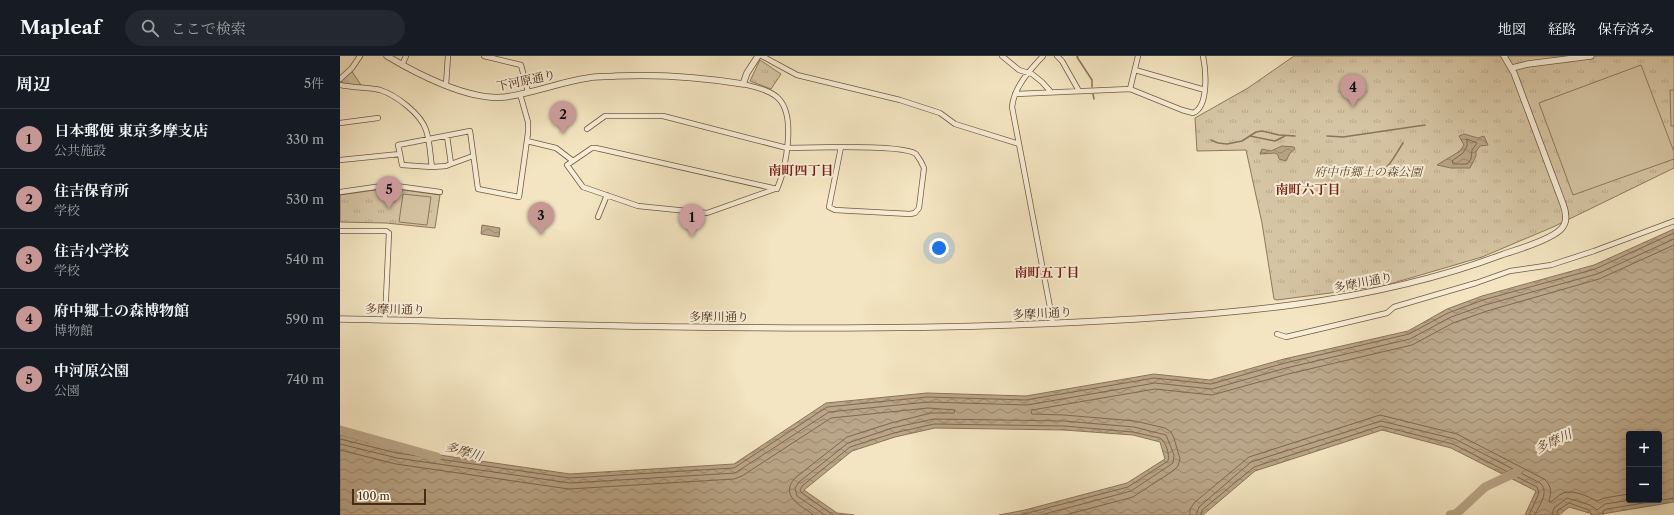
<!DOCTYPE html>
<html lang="ja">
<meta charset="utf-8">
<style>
:root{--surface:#171b24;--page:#242831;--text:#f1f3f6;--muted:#9ea1a6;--line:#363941;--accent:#c59692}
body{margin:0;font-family:"Libre Caslon Text","Noto Serif JP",serif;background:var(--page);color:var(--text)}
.controls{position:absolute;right:12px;bottom:12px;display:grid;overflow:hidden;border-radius:4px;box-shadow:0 2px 10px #0003}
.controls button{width:36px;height:36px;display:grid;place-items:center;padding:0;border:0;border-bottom:1px solid var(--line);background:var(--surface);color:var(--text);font:20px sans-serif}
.scale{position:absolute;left:12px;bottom:10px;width:74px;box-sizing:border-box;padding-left:4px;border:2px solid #492a17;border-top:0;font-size:11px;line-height:14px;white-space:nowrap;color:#492a17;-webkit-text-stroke:3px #f7eed7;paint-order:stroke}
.you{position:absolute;left:599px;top:192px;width:14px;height:14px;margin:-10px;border:3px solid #fff;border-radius:50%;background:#1a73e8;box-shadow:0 0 0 6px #1a73e833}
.badge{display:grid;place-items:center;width:26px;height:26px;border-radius:50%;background:var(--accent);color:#111;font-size:13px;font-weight:700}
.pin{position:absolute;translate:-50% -33px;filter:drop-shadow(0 1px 2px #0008)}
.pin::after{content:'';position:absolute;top:21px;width:14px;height:12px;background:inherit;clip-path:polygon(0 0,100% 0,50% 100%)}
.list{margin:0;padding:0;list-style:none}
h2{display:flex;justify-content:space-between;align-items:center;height:52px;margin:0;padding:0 16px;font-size:17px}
h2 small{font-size:13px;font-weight:400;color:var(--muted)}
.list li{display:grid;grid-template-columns:26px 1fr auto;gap:12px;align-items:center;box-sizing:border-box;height:60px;padding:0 16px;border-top:1px solid var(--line)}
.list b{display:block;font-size:15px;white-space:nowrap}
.list p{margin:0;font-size:13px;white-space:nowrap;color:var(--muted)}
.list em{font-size:13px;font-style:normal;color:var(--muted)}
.icon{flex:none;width:22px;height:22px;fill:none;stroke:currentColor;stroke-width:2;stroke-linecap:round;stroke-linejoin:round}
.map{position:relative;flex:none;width:1334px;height:459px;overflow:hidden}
header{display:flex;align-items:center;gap:24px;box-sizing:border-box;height:56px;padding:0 20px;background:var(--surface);border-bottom:1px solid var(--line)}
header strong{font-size:19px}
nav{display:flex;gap:22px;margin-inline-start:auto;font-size:14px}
.search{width:280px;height:36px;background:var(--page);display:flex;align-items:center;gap:10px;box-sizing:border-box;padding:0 14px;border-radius:22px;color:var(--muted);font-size:15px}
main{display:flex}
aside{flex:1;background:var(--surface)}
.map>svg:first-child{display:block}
.grass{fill:url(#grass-tufts);stroke:#90785e}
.pitch{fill:#d6c5a4;stroke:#90785e}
.water{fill:url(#water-waves);stroke:#8c745a;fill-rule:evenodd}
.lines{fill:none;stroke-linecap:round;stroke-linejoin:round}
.shore{stroke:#81684f;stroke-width:1}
.stream{stroke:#8c745a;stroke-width:1.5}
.river{stroke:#b9a587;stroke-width:9}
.minor-casing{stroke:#745942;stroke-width:6}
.tertiary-casing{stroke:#745942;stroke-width:7}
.minor{stroke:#f7eed7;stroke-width:4.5}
.tertiary{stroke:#f7eed7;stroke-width:5.5}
.labels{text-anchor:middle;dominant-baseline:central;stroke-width:4;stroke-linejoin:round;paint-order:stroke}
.street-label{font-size:12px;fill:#492a17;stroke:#f7eed7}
.park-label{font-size:12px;font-style:italic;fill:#654933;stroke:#f7eed7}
.neighbourhood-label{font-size:13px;font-weight:bold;fill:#7a1f14;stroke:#f7eed7}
.water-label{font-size:13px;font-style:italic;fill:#654933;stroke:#f7eed7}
</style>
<header>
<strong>Mapleaf</strong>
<div class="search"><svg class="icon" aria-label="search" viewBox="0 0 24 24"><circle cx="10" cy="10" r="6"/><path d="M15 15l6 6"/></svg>ここで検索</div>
<nav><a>地図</a><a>経路</a><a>保存済み</a></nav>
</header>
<main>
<aside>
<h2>周辺<small>5件</small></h2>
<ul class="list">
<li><span class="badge">1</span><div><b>日本郵便 東京多摩支店</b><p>公共施設</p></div><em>330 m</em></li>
<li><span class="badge">2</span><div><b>住吉保育所</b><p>学校</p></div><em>530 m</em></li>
<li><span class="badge">3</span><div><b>住吉小学校</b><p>学校</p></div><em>540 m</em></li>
<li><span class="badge">4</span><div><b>府中郷土の森博物館</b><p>博物館</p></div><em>590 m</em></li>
<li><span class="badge">5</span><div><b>中河原公園</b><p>公園</p></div><em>740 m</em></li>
</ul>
</aside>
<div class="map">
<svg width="1334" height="459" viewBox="0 0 1334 459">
<defs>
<pattern id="grass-tufts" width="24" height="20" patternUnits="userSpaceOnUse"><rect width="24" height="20" fill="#d6c5a4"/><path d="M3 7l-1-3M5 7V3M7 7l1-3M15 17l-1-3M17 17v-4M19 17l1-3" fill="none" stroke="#b9a98c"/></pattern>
<pattern id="water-waves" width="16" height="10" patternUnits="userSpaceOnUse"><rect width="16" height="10" fill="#b9a587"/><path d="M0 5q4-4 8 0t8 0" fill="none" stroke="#98876d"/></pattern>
</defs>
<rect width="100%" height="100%" fill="#f3e5c1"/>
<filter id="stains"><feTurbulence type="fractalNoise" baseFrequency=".005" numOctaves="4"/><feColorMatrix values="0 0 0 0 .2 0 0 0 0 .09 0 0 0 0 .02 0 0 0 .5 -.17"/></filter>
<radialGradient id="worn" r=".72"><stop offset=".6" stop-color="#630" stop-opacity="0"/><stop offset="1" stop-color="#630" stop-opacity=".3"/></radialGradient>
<!-- grass -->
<path class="grass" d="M 954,0 L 1334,0 L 1334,112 L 1213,171 L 1142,201 L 1043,230 L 937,244 L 934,243 L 922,167 L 906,94 L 857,95 L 855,62 L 908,32 Z
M 420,4 L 441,18 L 431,33 L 410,25 Z
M 11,14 L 23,32 L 15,31 L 0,26 L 0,24 Z
M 49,132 L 100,139 L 95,172 L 46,167 L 0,166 L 0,139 Z"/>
<!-- pitch -->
<path class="pitch" d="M 1301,9 L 1334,96 L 1334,103 L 1233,139 L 1199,47 Z
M 1330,34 L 1334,34 L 1334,70 L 1331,70 Z
M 63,138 L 91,141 L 87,169 L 59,166 Z"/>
<!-- water -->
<path class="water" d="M 1124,78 L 1138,82 L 1144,80 L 1148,89 L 1140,90 L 1136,96 L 1136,100 L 1130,112 L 1111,112 L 1097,109 L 1120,95 L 1124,89 L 1119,80 Z
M 942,90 L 954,91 L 955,93 L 950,97 L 946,105 L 939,103 L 938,99 L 935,97 L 920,98 L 922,93 L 931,95 Z
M 142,169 L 160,172 L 159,181 L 141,178 Z
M 1334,173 L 1334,446 L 1256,459 L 1229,451 L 1219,459 L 1185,459 L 1196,435 L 1111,392 L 1042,374 L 915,415 L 863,459 L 659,459 L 685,454 L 787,427 L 825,403 L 820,386 L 793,379 L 724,374 L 595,372 L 555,381 L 512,395 L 464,434 L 497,457 L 514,459 L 0,459 L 0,379 L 58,393 L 230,418 L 394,408 L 486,347 L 587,337 L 686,340 L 814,318 L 870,324 L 944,303 L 1068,275 L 1107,253 L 1142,240 L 1254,209 ZM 1289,378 L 1319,378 L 1319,444 L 1289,444 Z"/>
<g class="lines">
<!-- shore -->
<path class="shore" d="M 1127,83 L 1137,87 L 1132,94 L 1131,103 L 1127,108 L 1113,108 L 1112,105 L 1123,97 L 1127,90 Z
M 0,383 L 57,397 L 230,422 L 394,412 L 487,351 L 587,341 L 686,344 L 814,322 L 871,328 L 945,307 L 1069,278 L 1108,257 L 1143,244 L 1255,213 L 1334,177
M 0,388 L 57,402 L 230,427 L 395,417 L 489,356 L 588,346 L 687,349 L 815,327 L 872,333 L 946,312 L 1070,283 L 1111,261 L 1145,249 L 1257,218 L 1334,183
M 0,394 L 56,408 L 229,433 L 394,423 L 402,420 L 491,362 L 588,352 L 615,354 L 614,357 L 591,357 L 551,367 L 507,381 L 455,422 C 439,440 461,450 474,459
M 485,459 L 457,440 L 455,432 L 459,426 L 508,387 L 552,372 L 594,363 L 724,365 L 794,371 L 826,379 L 834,399 L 833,407 L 791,435 L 701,459
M 493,459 L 462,437 L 460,434 L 462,430 L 510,391 L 554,377 L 594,368 L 724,370 L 793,376 L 820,382 C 826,386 830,399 828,405 L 788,431 L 680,459
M 725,459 L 793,441 L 833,415 L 838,410 L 840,403 L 834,382 L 831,376 L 825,372 L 795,365 L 724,359 L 692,358 L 691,357 L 692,354 L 815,333 L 872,339 L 948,318 L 1072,289 L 1113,267 L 1147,255 L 1259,223 L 1334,189
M 850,459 L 850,453 L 855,446 L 909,401 L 1040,359 L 1117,378 L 1204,423 C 1211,429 1212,435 1209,444 L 1210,446 C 1215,444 1218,439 1223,437 C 1233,433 1249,441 1257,445 L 1264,442 L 1289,438
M 856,459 L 859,451 L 911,406 L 1041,365 L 1115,383 L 1200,427 C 1210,436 1199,449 1195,459
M 861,459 L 862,454 L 914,411 L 1041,370 L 1113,388 L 1197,431 L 1199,437 L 1189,459
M 1212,459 L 1214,452 L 1227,442 L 1250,449 L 1257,454 L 1265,448 L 1291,444
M 1217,459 L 1218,454 L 1229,447 L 1249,454 L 1252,459
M 1263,459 L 1263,455 L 1267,453 L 1334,442"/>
<!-- stream -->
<path class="stream" d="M 738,0 L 737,1 L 752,24 L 752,31
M 753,38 L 754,43
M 910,80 L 935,85 L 945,80
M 987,80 L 1003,81 L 1085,69
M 871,84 L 878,87 L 887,88 L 902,85 L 916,76 L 922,75 L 939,79 L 955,80
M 1023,119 C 1047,121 1051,105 1063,87"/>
<!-- river -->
<path class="river" d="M 0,374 L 97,401
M 1110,459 L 1116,458 L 1145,431 L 1177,416"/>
<defs>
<path id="minor" d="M 144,0 L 181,9 L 188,36
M 422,0 L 457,19 L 560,44 L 600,57 L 615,68 L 679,88
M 662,0 L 679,14 L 692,18 L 702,26 L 711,36
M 703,0 C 689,15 674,31 672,51 L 713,267
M 717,0 L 722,5 L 739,35
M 62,9 L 66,0
M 795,14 L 865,34
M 0,23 L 12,12 L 20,0
M 403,28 C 414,31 431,34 439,43 C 456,61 446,112 437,133
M 0,29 C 13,32 28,31 40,34 C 56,39 81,58 86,74 C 90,85 90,99 92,111 L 62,109 L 60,98
M 106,29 L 108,0
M 790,33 L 798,0
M 675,38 L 790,33 L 842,54 L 853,57 C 869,51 866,14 863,0
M 0,67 L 38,62
M 247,73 L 265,60 L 323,60 L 447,92 L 501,91 L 504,91 C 517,91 567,91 576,98 C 579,102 582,107 584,112 L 579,152 L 575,157 L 570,158 L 495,154 L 489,151 L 501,91
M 107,80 L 111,108 L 133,100
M 187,85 L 216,92 L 233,105 L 252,92 L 256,92 L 437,133
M 0,104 L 60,98 L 58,89 L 130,75 L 138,133 L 179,141 L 188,77 L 188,66 L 180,38
M 233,105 L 227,109 L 243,131 L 298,150 L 367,157 L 435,133
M 92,111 L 106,110 L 111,108
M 0,136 L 49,129 L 100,136
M 258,161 L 267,139
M 0,175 L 46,175 L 49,177 L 45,264
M 937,278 L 946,281 L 1047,257 L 1054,251 L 1136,227 L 1170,215 L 1211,209 L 1254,195 L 1334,165"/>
<path id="tertiary" d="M 47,0 C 77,18 129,45 165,41 C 194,37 220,26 248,22 C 257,20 267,21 276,20 C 318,18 361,21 403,28 L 407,17 L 418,0
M 1172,12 L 1188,8 L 1251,0
M 0,263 C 116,265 232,270 348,271 C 479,273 610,273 741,266 C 884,259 1029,249 1164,198 C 1177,194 1214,182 1222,172 C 1228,165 1226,156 1223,148 L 1174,17 L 1164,0"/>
</defs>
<!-- minor casing -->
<use href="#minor" class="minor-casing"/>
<!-- tertiary casing -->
<use href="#tertiary" class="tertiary-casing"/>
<!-- minor -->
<use href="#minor" class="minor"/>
<!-- tertiary -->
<use href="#tertiary" class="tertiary"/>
</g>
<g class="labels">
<!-- street labels -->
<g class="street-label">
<text transform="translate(186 24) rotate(-12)">下河原通り</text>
<text transform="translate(1023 226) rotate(-11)">多摩川通り</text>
<text transform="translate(55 253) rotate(1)">多摩川通り</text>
<text transform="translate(702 257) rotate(-3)">多摩川通り</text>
<text x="379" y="260">多摩川通り</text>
</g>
<!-- park labels -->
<g class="park-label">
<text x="1028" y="115">府中市郷土の森公園</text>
</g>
<!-- neighbourhood labels -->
<g class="neighbourhood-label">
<text x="461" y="114">南町四丁目</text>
<text x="968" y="133">南町六丁目</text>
<text x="707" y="216">南町五丁目</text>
</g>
<!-- water labels -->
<g class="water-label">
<text transform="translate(1213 385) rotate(-25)">多摩川</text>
<text transform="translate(124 395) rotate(16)">多摩川</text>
</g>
</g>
<rect width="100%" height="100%" filter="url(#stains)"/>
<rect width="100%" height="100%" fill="url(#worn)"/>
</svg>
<div class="controls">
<button>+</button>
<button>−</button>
</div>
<div class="scale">100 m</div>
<div class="you"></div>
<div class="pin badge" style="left:352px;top:181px">1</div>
<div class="pin badge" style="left:223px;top:78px">2</div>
<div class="pin badge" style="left:201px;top:179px">3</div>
<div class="pin badge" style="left:1013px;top:51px">4</div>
<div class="pin badge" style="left:49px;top:153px">5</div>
</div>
</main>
